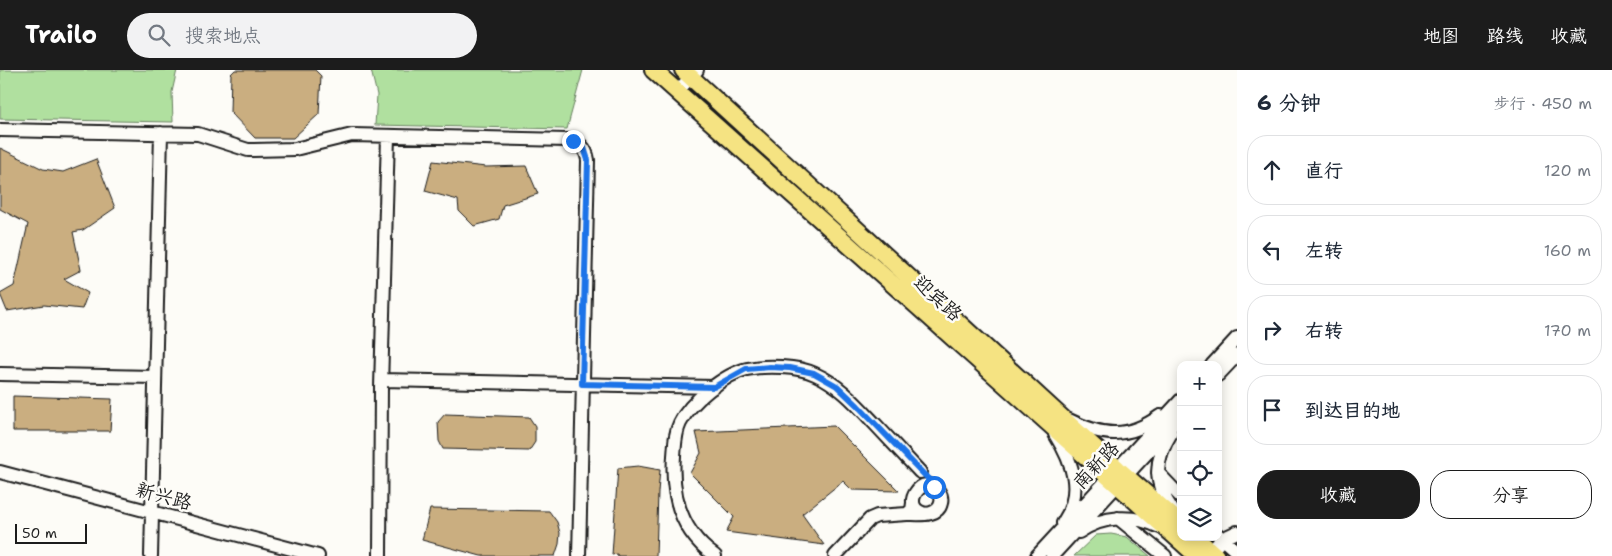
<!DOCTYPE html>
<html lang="zh">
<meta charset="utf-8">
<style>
:root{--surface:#fff;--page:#f2f2f3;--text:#1f2937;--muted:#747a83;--line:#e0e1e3;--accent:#1c1c1c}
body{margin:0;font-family:"Shantell Sans","LXGW WenKai TC",sans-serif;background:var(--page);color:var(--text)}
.controls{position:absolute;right:15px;bottom:15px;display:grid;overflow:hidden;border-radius:10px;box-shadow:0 2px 12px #0003}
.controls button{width:45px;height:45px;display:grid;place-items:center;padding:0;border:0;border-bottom:1px solid var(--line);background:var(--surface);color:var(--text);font:25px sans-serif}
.scale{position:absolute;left:15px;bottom:12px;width:72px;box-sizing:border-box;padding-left:5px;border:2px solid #1c1c1c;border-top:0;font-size:14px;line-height:18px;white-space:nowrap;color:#1c1c1c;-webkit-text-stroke:4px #fdfcf7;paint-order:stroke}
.stop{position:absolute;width:15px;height:15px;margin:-11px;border:4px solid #1a73e8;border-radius:50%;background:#fff}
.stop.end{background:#1a73e8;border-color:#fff;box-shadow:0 1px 5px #0008}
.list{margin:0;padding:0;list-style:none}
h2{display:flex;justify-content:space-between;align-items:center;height:65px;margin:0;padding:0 20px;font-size:21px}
h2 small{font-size:16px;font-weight:400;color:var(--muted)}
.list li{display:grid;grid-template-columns:32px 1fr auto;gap:15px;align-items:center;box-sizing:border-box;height:70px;margin:0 10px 10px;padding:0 10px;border:1px solid var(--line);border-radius:20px}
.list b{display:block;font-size:19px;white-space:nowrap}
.list em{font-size:16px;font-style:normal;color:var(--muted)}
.actions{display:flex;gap:10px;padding:15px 20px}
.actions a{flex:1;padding:11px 0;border:1px solid var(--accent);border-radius:20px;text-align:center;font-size:18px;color:var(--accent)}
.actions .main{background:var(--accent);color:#fff}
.icon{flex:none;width:28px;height:28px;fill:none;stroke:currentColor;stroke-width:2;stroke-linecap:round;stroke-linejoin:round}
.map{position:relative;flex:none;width:1237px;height:486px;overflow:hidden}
header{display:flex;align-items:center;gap:30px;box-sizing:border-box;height:70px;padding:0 25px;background:var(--accent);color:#fff}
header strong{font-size:24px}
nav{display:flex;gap:28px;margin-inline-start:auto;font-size:18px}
.search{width:350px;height:45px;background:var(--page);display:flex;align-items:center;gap:12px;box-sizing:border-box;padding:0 18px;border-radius:28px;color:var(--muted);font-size:19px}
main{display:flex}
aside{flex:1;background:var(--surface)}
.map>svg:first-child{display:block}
.green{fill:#b0e09f;stroke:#667e5e}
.building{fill:#caae80;stroke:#1c1c1c}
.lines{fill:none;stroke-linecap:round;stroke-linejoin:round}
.minor-casing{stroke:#1c1c1c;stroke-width:16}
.major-casing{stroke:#1c1c1c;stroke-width:20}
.minor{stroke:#fdfcf7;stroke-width:12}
.major{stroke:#f5e382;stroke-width:16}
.route{stroke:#1a73e8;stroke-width:6}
.labels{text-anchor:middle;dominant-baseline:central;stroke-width:5;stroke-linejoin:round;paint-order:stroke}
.street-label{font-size:19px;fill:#1c1c1c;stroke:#fdfcf7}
</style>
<header>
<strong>Trailo</strong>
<div class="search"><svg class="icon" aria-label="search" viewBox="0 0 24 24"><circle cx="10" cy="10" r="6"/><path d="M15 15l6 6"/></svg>搜索地点</div>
<nav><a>地图</a><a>路线</a><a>收藏</a></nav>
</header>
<main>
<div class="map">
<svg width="1237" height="486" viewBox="0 0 1237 486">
<rect width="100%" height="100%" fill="#fdfcf7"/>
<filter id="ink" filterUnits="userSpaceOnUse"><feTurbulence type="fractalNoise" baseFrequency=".02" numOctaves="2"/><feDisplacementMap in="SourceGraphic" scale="10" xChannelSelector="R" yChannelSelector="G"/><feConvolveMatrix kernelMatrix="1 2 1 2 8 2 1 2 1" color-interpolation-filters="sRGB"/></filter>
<g filter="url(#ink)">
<!-- green -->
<path class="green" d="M 0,0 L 177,0 L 172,22 L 173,52 L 0,49 Z
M 371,0 L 583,0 L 567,59 L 375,55 L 377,25 Z
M 1111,464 L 1127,467 L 1150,486 L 1074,486 L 1096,465 Z"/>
<!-- building -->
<path class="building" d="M 235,0 L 315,0 L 321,6 L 319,44 L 293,68 L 255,68 L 230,42 L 231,4 Z
M 0,78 L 43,99 L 63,102 L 96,89 L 115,138 L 83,160 L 73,162 L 81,200 L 64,209 L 88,223 L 82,239 L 44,235 L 7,241 L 0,224 L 14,216 L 28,154 L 0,139 Z
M 433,91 L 486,97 L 526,96 L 538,124 L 503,135 L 499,149 L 474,156 L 459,141 L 458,130 L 425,121 Z
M 13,326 L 112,329 L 110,361 L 13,361 Z
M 445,344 L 529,347 L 535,356 L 535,372 L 529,381 L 443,379 L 439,371 L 438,352 Z
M 834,356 L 899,421 L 852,420 L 843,411 L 802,444 L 824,475 L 726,462 L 734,447 L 690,403 L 701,383 L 696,362 Z
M 638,396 L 660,400 L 658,422 L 656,486 L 618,486 L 617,484 L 612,485 L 618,398 Z
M 430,439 L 549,441 L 557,452 L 560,463 L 559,474 L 555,486 L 481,486 L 422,470 Z"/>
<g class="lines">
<defs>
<path id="minor" d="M 677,22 L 697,0
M 0,60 L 198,64 L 248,80 L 254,80 L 295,79 L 352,65 L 567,70 C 579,71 586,78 588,90 L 579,486
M 1212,295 L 1237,268
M 0,304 L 155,307
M 1218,305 L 1237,285
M 382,310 L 714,317
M 1069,350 C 1103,367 1128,369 1160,346
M 1171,363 C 1153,392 1154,414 1173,441
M 1055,364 C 1073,393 1084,422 1063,453
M 0,402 L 318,486
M 1158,403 L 1181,427
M 913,433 L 912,440 L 907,444 C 919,444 938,447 941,433 C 942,429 941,425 939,422 C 924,399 896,439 927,444
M 1118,448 L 1165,486
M 1079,462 C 1104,445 1133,444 1160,457
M 1218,465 L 1237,482
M 151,486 L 161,63
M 380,486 L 381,317 L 388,66
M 715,486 C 681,462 671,426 674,386 C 675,374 675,363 680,353 C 690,332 725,304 747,299 C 766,295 798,296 815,304 C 840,315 857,335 876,355 C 890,370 905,386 920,402
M 835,486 L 870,449 L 877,446 L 907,444
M 1037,486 L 1181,330
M 1052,486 L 1181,346
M 1207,486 L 1222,469 L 1237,462"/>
<path id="major" d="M 653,0 L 1197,486
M 683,0 L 1118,399 L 1181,454
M 1195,467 L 1216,486"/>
</defs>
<!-- minor casing -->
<use href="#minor" class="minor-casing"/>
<!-- major casing -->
<use href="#major" class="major-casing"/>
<!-- minor -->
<use href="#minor" class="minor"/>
<!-- major -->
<use href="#major" class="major"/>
</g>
</g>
<g class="lines" filter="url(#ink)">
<!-- route -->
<path class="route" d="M 573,71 L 584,78 L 588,90 L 582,314 L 714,317 L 746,299 L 770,297 L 790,298 L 814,303 L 837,316 L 858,336 L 938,419 L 934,417"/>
</g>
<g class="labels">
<!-- street labels -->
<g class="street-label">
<text transform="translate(938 228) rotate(42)">迎宾路</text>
<text transform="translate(1096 395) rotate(-47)">南新路</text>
<text transform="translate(164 426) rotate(15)">新兴路</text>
</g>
</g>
</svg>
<div class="controls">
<button>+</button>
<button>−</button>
<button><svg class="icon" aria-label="locate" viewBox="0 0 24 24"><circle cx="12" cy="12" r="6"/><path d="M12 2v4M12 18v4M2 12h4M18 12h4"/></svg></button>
<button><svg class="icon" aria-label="layers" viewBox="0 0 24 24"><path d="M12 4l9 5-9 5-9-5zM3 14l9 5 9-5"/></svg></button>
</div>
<div class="scale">50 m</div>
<div class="stop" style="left:934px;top:417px"></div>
<div class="stop end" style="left:573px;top:71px"></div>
</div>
<aside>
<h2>6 分钟<small>步行 · 450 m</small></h2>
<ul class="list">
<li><svg class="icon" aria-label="ahead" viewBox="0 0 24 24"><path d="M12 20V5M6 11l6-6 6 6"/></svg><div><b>直行</b></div><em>120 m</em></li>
<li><svg class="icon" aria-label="left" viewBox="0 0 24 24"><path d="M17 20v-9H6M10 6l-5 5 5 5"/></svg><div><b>左转</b></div><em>160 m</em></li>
<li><svg class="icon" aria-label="right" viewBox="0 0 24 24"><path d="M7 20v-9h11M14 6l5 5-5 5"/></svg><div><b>右转</b></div><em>170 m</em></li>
<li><svg class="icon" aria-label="arrive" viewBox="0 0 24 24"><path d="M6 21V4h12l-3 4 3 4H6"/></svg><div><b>到达目的地</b></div></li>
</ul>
<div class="actions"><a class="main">收藏</a><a>分享</a></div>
</aside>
</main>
